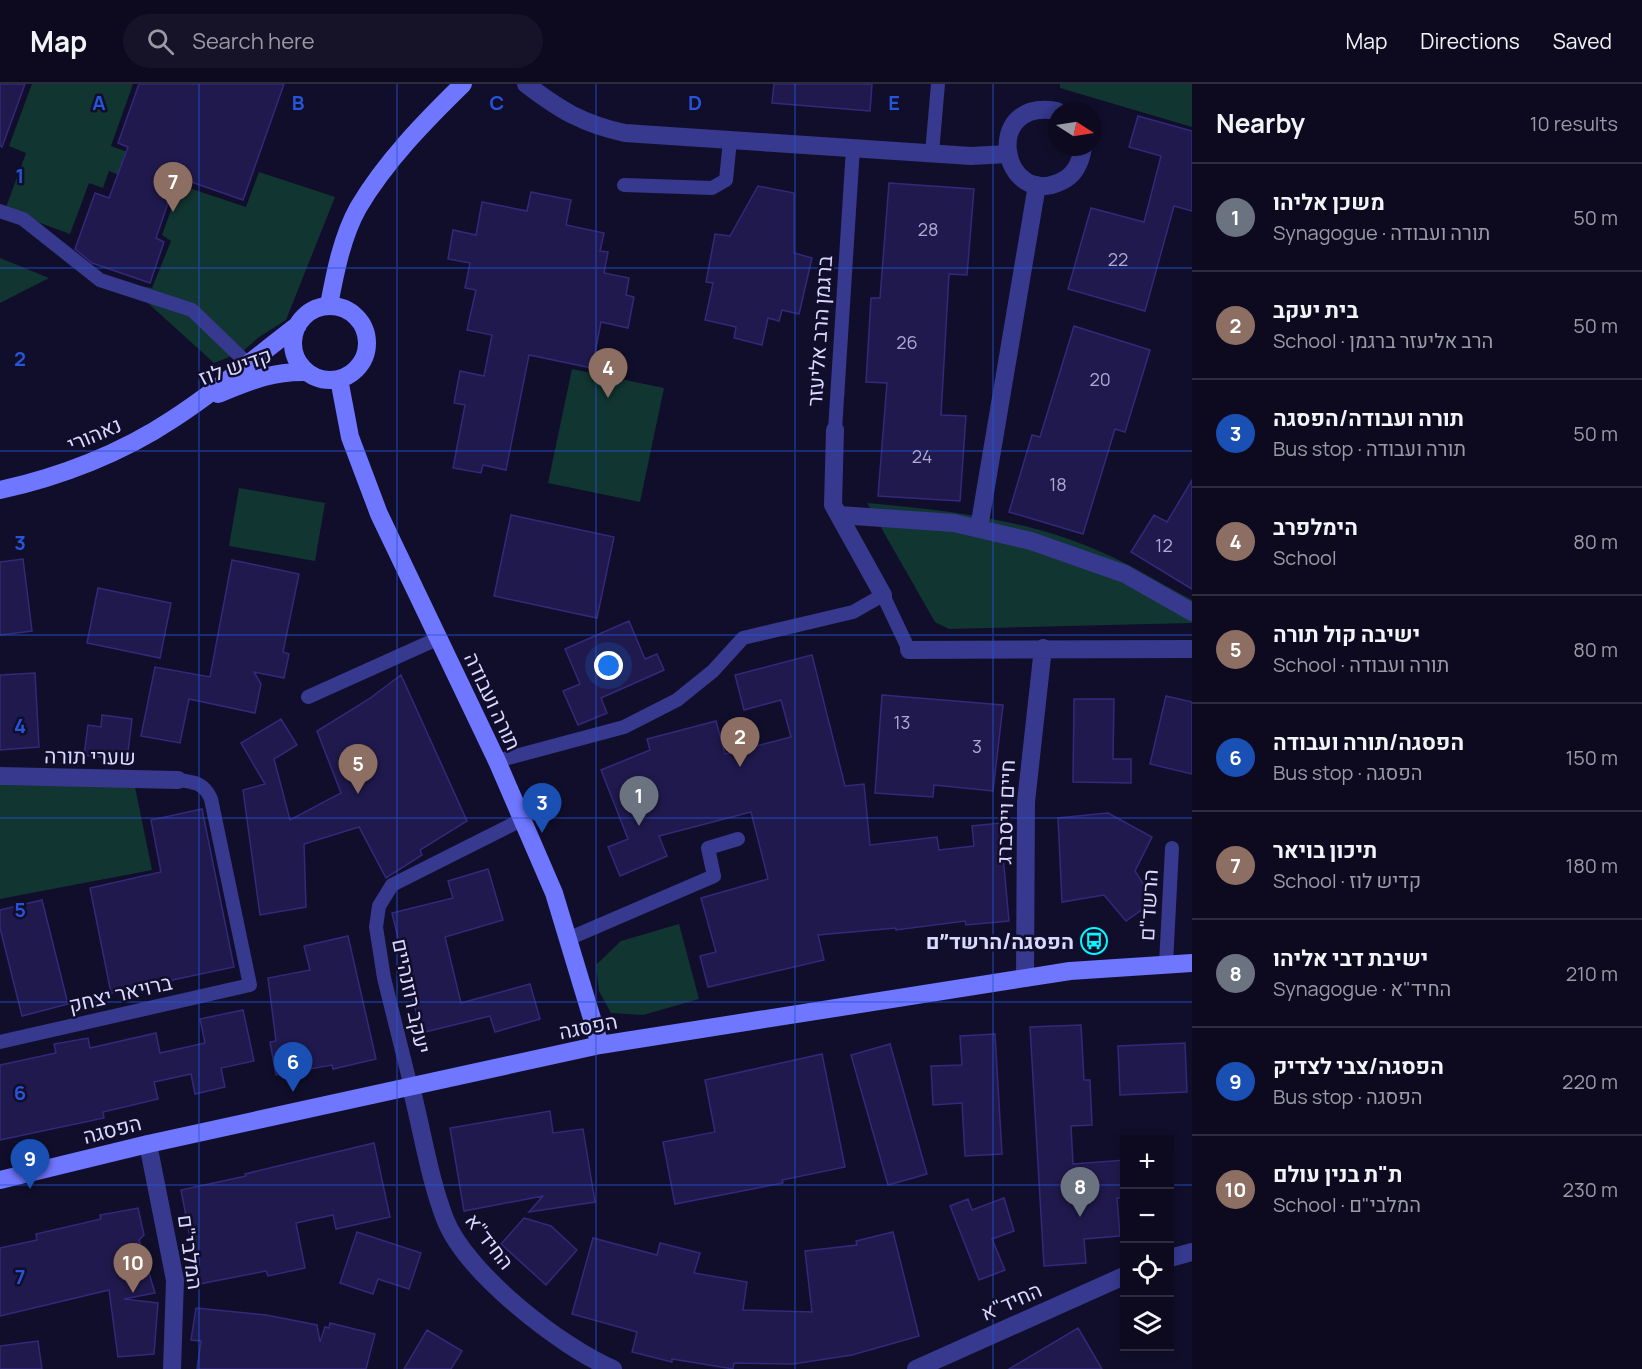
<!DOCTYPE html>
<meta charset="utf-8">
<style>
:root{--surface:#0d0a20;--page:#161329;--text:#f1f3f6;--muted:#9a9aa5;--line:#2d2b3e;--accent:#04f9ff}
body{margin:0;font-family:Manrope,Heebo,sans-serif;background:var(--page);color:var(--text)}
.controls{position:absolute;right:18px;bottom:18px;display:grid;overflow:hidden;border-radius:0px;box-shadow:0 3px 9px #0003}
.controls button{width:54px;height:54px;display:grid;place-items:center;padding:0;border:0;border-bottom:2px solid var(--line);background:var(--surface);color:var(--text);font:30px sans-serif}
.compass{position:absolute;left:1048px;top:18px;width:54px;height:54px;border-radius:50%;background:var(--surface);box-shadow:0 3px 9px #0003;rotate:102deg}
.you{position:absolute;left:609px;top:582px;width:21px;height:21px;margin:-15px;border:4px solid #fff;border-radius:50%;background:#1a73e8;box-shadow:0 0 0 9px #1a73e833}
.badge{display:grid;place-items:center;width:39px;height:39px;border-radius:50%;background:var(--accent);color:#fff;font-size:20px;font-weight:700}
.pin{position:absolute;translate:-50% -50px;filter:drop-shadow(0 2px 3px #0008)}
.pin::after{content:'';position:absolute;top:32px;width:21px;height:18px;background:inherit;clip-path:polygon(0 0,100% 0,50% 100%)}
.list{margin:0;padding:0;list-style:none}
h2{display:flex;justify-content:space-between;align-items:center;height:78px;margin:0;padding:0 24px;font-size:26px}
h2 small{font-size:20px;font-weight:400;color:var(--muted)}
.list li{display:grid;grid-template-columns:39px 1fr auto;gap:18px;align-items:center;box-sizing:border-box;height:108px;padding:0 24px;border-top:2px solid var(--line)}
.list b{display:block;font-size:22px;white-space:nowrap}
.list p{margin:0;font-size:20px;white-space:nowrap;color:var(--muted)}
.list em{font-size:20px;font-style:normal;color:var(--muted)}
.icon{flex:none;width:33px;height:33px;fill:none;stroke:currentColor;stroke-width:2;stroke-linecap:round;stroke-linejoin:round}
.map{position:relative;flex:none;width:1192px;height:1285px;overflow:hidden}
header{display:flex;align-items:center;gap:36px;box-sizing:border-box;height:84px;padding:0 30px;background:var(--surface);border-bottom:2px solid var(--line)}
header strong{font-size:28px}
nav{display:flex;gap:33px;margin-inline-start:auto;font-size:21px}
.search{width:420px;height:54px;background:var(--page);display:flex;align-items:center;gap:15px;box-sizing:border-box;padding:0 21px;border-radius:33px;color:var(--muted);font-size:22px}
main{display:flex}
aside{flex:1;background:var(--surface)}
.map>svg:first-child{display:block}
.green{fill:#113531}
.building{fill:#20194d;stroke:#33297b;stroke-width:1.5}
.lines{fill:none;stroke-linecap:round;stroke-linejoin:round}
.lane{stroke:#36398d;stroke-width:14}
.street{stroke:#36398d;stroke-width:18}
.secondary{stroke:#6f76ff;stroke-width:18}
.grid{fill:none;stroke:#2655da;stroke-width:1.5;stroke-opacity:0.55}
.labels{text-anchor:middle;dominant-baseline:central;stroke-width:5;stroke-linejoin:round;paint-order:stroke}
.number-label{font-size:18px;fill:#aca8d2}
.street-label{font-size:21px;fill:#dad8ff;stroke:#110e2b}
.poi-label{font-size:21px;font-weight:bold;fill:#dad8ff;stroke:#110e2b;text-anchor:end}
.grid-label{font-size:20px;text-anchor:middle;font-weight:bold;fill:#2655da;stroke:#110e2b;stroke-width:5;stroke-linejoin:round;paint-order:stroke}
</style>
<header>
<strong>Map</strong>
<div class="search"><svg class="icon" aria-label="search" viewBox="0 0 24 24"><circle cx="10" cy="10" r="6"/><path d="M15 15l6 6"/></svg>Search here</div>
<nav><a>Map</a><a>Directions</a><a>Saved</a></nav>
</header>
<main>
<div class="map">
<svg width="1192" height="1285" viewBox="0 0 1192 1285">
<rect width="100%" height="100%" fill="#110e2b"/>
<!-- green -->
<path class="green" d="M 32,0 L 133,0 L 111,62 L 144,74 L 135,97 L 109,87 L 103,104 L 89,99 L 70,150 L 5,126 L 26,69 L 9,62 Z
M 1060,0 L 1192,0 L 1192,43 L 1060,4 Z
M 259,88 L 335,113 L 286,236 L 259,253 L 242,268 L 214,279 L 127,200 L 152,204 L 171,157 L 162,151 L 180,101 L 246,123 Z
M 0,174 L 49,194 L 0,219 Z
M 572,285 L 664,304 L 640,418 L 548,399 Z
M 239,404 L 325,419 L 315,477 L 229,462 Z
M 867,419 C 945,426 1026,435 1099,467 C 1131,480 1161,500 1192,516 L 1192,539 L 949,545 L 935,538 Z
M 0,701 L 135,703 L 152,786 L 0,815 Z
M 679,840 L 699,915 L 643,931 L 611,929 L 599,907 L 596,881 L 621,857 Z"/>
<!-- building -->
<path class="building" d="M 0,0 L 25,0 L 2,63 L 0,62 Z
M 139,0 L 284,0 L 243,116 L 177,93 L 156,154 L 164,158 L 150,199 L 92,179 L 75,165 L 95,109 L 109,114 L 128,63 L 118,59 Z
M 774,0 L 872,0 L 870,27 L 772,19 Z
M 1138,32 L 1192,47 L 1192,127 L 1174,122 L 1145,227 L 1068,205 L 1091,124 L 1144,138 L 1161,72 L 1129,63 Z
M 889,99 L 974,105 L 967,191 L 949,190 L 941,331 L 966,332 L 960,417 L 878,412 L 887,299 L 866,298 L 871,214 L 880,214 Z
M 758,102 L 794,109 L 794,169 L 812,174 L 799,230 L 782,226 L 779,237 L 768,234 L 762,261 L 734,254 L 736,243 L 705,236 L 713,199 L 706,198 L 715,150 L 730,152 Z
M 531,108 L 571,116 L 566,141 L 604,149 L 600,167 L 608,168 L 604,189 L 629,194 L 626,211 L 634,213 L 628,244 L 601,238 L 592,284 L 529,271 L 506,386 L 483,381 L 481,389 L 453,384 L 465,321 L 454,319 L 460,287 L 484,292 L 492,251 L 467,246 L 476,206 L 465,204 L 470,179 L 448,175 L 453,146 L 476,151 L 482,118 L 527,127 Z
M 1074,242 L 1150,266 L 1125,348 L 1115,345 L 1083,450 L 1009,428 L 1032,351 L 1040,353 Z
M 1192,396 L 1192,505 L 1131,468 L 1154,431 L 1167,438 Z
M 511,431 L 614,453 L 597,534 L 494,512 Z
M 23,475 L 32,547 L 0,551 L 0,478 Z
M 232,476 L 299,490 L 283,568 L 289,570 L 284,594 L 254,588 L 261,600 L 255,629 L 189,615 L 180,659 L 141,652 L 155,583 L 210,593 Z
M 98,504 L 171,519 L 160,574 L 87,559 Z
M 629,537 L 645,575 L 657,570 L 664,586 L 601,614 L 607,629 L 578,641 L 563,607 L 580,600 L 565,565 Z
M 812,571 L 845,702 L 864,700 L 870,761 L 937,753 L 939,766 L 974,762 L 972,742 L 1000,739 L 1009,837 L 966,841 L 965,837 L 896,846 L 896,844 L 818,851 L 824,876 L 708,903 L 700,872 L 716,868 L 701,814 L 768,795 L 751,728 L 659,752 L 667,772 L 620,792 L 608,763 L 628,755 L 601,686 L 650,666 L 647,655 L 716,637 L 725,670 L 791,653 L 781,616 L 744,626 L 735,591 Z
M 35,589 L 39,663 L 0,666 L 0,591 Z
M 401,591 L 467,737 L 420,766 L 422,771 L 386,794 L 359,743 L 304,760 L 306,823 L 260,831 L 243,706 L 265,700 L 241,659 L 281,635 L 297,661 L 274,675 L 290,736 L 341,709 L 317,647 L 369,615 Z
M 882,611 L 1003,621 L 993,707 L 934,701 L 933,713 L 875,709 Z
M 1166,612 L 1192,618 L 1192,690 L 1150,680 Z
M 1074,615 L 1114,615 L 1113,675 L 1131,675 L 1131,699 L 1073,698 Z
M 102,631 L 132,635 L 127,676 L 84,671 L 88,641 L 101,643 Z
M 202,725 L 234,883 L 111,909 L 90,804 L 161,788 L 151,736 Z
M 1108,729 L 1152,753 L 1135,787 L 1154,817 L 1126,837 L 1104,811 L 1062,818 L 1058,734 Z
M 488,785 L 503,836 L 445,853 L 461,919 L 530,900 L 540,935 L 495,948 L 490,932 L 421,949 L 392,829 L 453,814 L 448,797 Z
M 42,816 L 68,920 L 22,932 L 0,844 L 0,826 Z
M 348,852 L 376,975 L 333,985 L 332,981 L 276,991 L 270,958 L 276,957 L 268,894 L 310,886 L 304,862 Z
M 243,926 L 254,977 L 221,984 L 225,1003 L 195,1010 L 191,990 L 154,998 L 158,1015 L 103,1028 L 104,1034 L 0,1056 L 0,981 L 56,969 L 54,960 L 88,954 L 90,964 L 156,949 L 160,969 L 205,959 L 200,935 Z
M 1081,941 L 1084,996 L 1090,996 L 1092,1041 L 1071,1042 L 1073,1080 L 1125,1076 L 1125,1114 L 1117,1114 L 1120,1152 L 1084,1155 L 1086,1179 L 1044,1182 L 1030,943 Z
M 995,950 L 1002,1070 L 965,1072 L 962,1019 L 933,1021 L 931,982 L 962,981 L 960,952 Z
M 1185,959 L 1187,1008 L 1120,1011 L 1118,962 Z
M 890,960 L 927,1090 L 888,1101 L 851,971 Z
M 822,970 L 845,1083 L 782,1096 L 783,1099 L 675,1120 L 663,1058 L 715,1048 L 705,996 Z
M 550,1027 L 553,1049 L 583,1045 L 595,1118 L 529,1128 L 543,1112 L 464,1127 L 450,1044 Z
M 374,1059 L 390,1133 L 336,1145 L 333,1131 L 296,1139 L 305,1184 L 268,1192 L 266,1187 L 199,1200 L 181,1106 L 246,1092 L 245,1090 Z
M 1004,1114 L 1014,1147 L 992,1155 L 1005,1186 L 979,1196 L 950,1122 L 968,1115 L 972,1126 Z
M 138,1124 L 144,1151 L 139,1156 L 155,1209 L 124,1215 L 158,1219 L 154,1270 L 118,1273 L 109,1206 L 0,1232 L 0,1164 L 37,1156 L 36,1150 L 101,1135 L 100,1131 Z
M 524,1134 L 551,1142 L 577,1166 L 546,1201 L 501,1160 Z
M 357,1148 L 421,1169 L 409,1205 L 378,1195 L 373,1210 L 340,1199 Z
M 893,1148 L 919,1252 L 852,1271 L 793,1280 L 734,1279 L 733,1285 L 672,1275 L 672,1278 L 632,1268 L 637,1248 L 572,1230 L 593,1154 L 657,1171 L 660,1159 L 700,1169 L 694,1189 L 747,1198 L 743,1226 L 812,1228 L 805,1167 L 857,1161 L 856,1157 Z
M 196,1224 L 266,1231 L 317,1241 L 320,1258 L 325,1243 L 329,1244 L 330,1239 L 375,1250 L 366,1285 L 197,1285 L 201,1257 L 191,1256 Z
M 1078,1244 L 1102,1285 L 1009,1285 Z
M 427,1246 L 462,1267 L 451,1285 L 404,1285 Z
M 38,1257 L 42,1285 L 0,1285 L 0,1262 Z"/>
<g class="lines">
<!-- lane -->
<path class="lane" d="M 932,69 L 938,0
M 624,101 L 712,104 L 726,96 L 730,56
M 0,127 L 23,135 L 100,196 L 192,226 L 248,280
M 835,346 L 853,64
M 308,613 L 439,554
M 497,677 L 624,643 L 677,616 L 713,587 L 743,554 L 853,528 L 883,511 L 909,566
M 570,854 L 714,792 L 708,764 L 738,755
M 1166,880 L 1172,764
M 0,958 L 250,901 L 211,715 C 204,699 195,698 178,696
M 411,1003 L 384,894 L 376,843 L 379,822 L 392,801 L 523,735"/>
<!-- street -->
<path class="street" d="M 526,0 C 560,26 583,40 625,49 L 971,72 L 1008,70
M 1057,27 C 980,13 1002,127 1062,97 C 1075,91 1081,77 1083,63
M 835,346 L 833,421 L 883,511
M 839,431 L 954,439 L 1031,457 L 1125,490 L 1192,528
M 979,444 L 1037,101
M 909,566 L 1192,565
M 0,692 L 178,696
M 1025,894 L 1026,718 L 1043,564
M 411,1003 C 422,1046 429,1093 445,1135 C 466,1189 561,1263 613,1285
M 148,1060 L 175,1196 L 172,1285
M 1170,1174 L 1192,1168
M 916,1285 L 1124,1192"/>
<!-- secondary -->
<path class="secondary" d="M 329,221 C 335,189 342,153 358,124 C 385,78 425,37 463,0
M293 259a37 37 0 1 1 74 0a37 37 0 1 1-74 0Z
M 339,295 L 350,353 L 379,430 L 497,677 L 554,809 L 600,961
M 218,310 C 250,297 272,287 307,288
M 0,406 C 60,393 122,369 173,335 C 217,307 257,272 298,241
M 0,1096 L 148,1060 L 600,961 L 1070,887 L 1192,879"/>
</g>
<!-- grid -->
<path class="grid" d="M 199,0 L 199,1285M 397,0 L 397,1285M 596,0 L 596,1285M 795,0 L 795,1285M 993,0 L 993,1285M 0,184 L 1192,184M 0,367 L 1192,367M 0,551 L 1192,551M 0,734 L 1192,734M 0,918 L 1192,918M 0,1101 L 1124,1101M 1170,1101 L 1192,1101"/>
<!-- icons -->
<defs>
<symbol id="bus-ring" viewBox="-11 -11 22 22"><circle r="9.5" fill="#110e2b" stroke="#04f9ff" stroke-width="1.5"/><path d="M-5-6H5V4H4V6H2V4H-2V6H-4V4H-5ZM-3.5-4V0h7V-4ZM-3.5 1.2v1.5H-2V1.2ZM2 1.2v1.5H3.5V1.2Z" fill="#04f9ff"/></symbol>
</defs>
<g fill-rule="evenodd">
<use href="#bus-ring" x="1079" y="842" width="30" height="30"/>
</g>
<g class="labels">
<!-- number labels -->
<g class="number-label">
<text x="928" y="145">28</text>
<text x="1118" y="175">22</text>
<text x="907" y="258">26</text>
<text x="1100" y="295">20</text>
<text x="922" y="372">24</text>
<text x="1058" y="400">18</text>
<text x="1164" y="461">12</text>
<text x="902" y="638">13</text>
<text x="977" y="662">3</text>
</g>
<!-- street labels -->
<g class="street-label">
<text transform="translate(819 247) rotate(-86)">ברגמן הרב אליעזר</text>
<text transform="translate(235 282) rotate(-19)">קדיש לוז</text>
<text transform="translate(94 350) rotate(-23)">נאהורי</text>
<text transform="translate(493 617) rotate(65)">תורה ועבודה</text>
<text transform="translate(90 672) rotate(1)">שערי תורה</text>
<text transform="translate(1005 728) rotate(-88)">חיים וייסברג</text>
<text transform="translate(1148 821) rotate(-87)">הרשד"ם</text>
<text transform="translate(120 909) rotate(-13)">ברויאר יצחק</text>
<text transform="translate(412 912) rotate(78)">יעקב רוזנהיים</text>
<text transform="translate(588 942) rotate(-11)">הפסגה</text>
<text transform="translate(112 1045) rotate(-14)">הפסגה</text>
<text transform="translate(490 1157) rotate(52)">החיד"א</text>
<text transform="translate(191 1168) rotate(82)">המלבי"ם</text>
<text transform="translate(1011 1217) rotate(-24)">החיד"א</text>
</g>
<!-- poi labels -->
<g class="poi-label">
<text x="1074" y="857">הפסגה/הרשד״ם</text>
</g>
</g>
<g class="grid-label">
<text x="99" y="26">A</text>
<text x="298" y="26">B</text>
<text x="497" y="26">C</text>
<text x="695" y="26">D</text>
<text x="894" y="26">E</text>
<text x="20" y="99">1</text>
<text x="20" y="282">2</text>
<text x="20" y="466">3</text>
<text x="20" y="649">4</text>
<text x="20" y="833">5</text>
<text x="20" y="1016">6</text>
<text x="20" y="1200">7</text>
</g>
</svg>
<div class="controls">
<button>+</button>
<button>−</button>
<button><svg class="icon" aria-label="locate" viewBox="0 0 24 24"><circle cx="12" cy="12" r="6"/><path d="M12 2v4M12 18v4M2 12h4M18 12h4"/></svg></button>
<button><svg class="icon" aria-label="layers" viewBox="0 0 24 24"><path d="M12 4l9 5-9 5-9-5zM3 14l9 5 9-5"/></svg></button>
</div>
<svg class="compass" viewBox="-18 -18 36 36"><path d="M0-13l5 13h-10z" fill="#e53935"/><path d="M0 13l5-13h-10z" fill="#9a9aa5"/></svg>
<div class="you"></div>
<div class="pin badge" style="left:639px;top:742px;background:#6b7280">1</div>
<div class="pin badge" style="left:740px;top:683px;background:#8d6e63">2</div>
<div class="pin badge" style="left:542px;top:749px;background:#1a4fb4">3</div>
<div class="pin badge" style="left:608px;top:314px;background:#8d6e63">4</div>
<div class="pin badge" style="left:358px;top:710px;background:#8d6e63">5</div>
<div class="pin badge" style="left:293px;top:1008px;background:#1a4fb4">6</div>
<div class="pin badge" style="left:173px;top:128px;background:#8d6e63">7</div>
<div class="pin badge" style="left:1080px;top:1133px;background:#6b7280">8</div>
<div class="pin badge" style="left:30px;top:1105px;background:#1a4fb4">9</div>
<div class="pin badge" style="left:133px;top:1209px;background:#8d6e63">10</div>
</div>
<aside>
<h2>Nearby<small>10 results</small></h2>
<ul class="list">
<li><span class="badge" style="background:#6b7280">1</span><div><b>משכן אליהו</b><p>Synagogue · תורה ועבודה</p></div><em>50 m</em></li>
<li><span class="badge" style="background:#8d6e63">2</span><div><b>בית יעקב</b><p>School · הרב אליעזר ברגמן</p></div><em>50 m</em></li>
<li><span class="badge" style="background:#1a4fb4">3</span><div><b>תורה ועבודה/הפסגה</b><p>Bus stop · תורה ועבודה</p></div><em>50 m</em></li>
<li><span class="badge" style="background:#8d6e63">4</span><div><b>הימלפרב</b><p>School</p></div><em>80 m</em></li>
<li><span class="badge" style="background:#8d6e63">5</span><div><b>ישיבה קול תורה</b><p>School · תורה ועבודה</p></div><em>80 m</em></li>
<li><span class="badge" style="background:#1a4fb4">6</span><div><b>הפסגה/תורה ועבודה</b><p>Bus stop · הפסגה</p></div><em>150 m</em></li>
<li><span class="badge" style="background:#8d6e63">7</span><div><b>תיכון בויאר</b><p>School · קדיש לוז</p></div><em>180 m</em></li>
<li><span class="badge" style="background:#6b7280">8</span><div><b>ישיבת דבי אליהו</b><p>Synagogue · החיד&quot;א</p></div><em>210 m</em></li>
<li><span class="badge" style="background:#1a4fb4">9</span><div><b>הפסגה/צבי לצדיק</b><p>Bus stop · הפסגה</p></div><em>220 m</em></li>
<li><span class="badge" style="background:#8d6e63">10</span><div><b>ת&quot;ת בנין עולם</b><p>School · המלבי&quot;ם</p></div><em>230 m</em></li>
</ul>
</aside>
</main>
